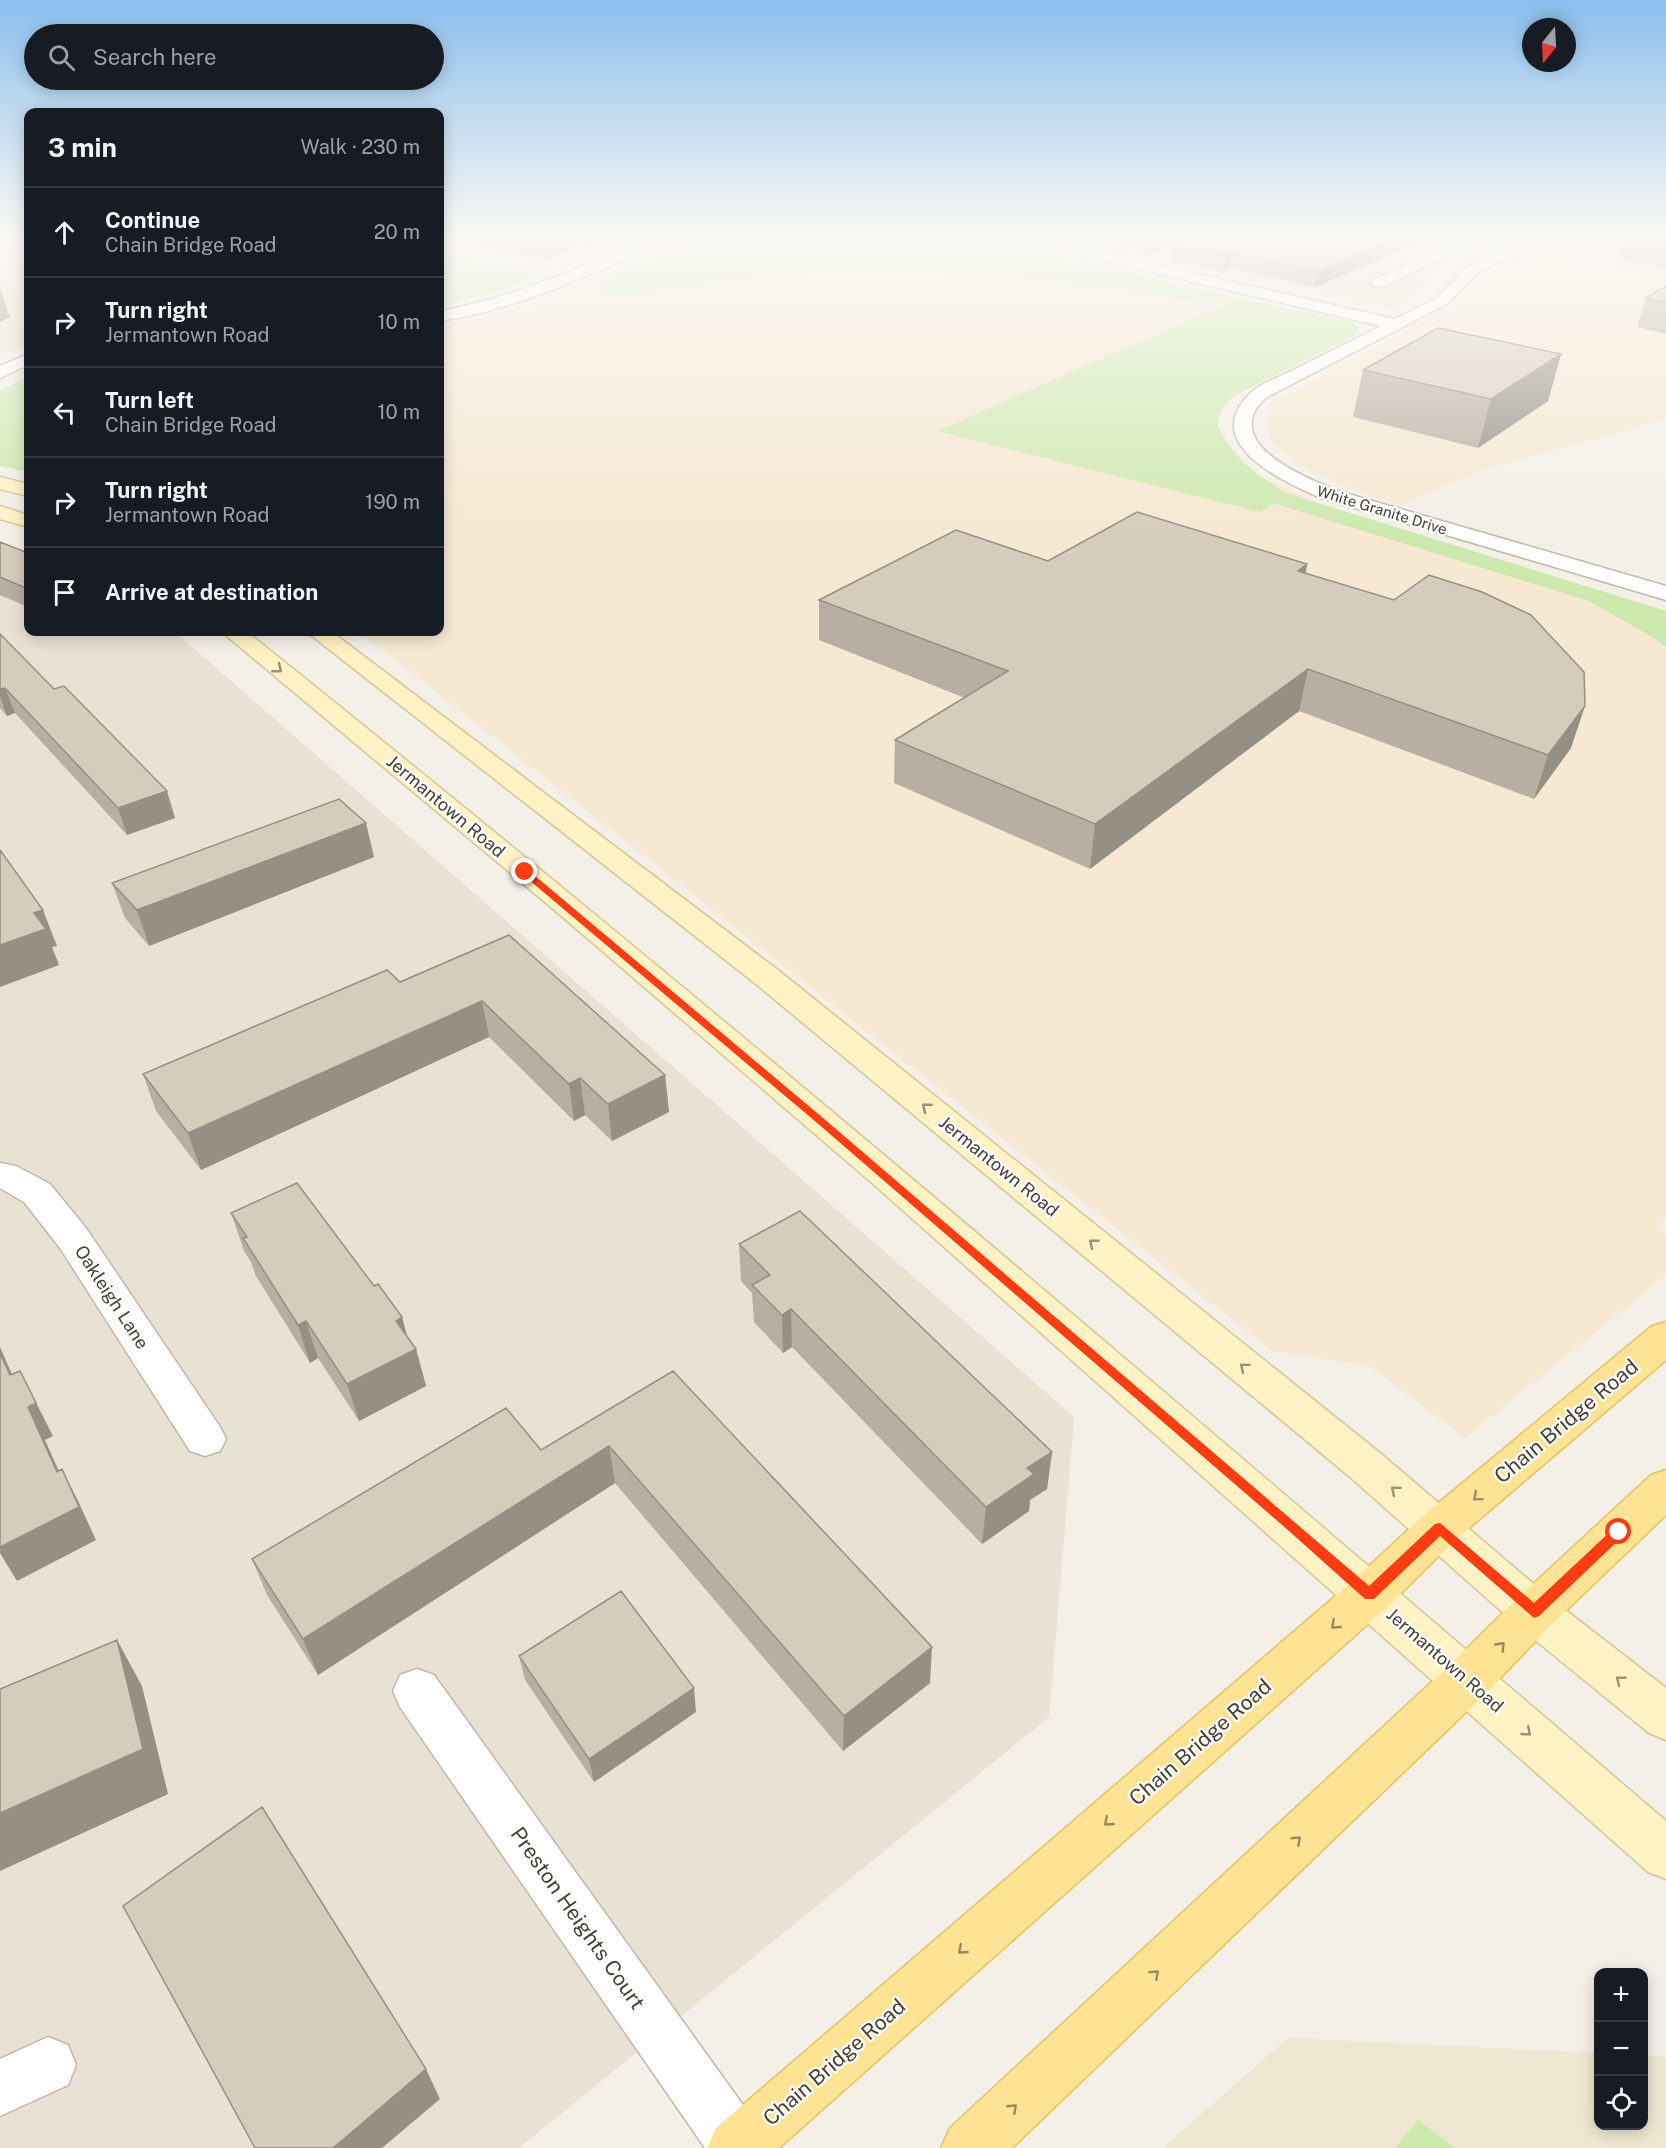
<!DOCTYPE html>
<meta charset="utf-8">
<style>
:root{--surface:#171b24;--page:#242831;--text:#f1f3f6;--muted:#9ea1a6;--line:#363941}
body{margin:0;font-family:"Public Sans",sans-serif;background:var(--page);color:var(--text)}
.controls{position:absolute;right:18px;bottom:18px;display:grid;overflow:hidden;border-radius:12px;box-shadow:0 3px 15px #0003}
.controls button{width:54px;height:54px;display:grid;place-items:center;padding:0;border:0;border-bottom:2px solid var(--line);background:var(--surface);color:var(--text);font:30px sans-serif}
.compass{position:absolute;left:1522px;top:18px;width:54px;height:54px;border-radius:50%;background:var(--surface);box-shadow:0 3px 15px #0003;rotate:198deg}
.stop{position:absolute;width:18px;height:18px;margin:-14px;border:4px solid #ff3c12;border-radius:50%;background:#fff}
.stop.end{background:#ff3c12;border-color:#fff;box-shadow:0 2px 6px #0008}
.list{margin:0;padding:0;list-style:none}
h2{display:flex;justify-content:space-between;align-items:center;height:78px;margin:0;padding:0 24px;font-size:26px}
h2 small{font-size:20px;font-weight:400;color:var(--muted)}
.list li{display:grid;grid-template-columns:39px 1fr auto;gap:18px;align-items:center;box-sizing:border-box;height:90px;padding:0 24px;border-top:2px solid var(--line)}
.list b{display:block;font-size:22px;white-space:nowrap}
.list p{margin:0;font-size:20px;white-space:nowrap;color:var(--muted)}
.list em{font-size:20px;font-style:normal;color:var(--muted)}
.icon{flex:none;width:33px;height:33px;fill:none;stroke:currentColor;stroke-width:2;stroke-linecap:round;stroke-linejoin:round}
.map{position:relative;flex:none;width:1666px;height:2148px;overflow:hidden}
.search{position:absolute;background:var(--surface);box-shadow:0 3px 15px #0003;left:24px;top:24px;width:420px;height:66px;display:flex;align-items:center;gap:15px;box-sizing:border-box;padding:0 21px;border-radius:33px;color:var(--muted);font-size:22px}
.panel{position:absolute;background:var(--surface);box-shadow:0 3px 15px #0003;left:24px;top:108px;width:420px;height:528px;border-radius:12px}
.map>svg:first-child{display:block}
.residential{fill:#e8e2d5}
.commercial{fill:#f6e8d1}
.education{fill:#ede6d0}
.green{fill:#cde9ae}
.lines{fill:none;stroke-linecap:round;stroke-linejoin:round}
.minor-casing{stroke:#c0b8a9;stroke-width:3}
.secondary-casing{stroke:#d5c595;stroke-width:3}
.primary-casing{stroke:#e7c261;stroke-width:3}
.minor{fill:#fff;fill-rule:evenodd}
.secondary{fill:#fff2c5;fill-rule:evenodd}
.primary{fill:#ffe394;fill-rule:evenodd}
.wall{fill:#b8afa2}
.shaded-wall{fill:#968f84}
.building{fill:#d6ccbc;stroke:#968f84;stroke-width:1.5}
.oneway{stroke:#9a9176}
.oneway2{stroke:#9a8a60}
.route{fill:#ff3c12}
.labels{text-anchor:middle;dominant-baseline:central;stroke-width:4.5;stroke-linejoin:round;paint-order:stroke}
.far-street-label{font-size:15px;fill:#474135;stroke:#fff}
.street-label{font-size:18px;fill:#474135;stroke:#fff}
.near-street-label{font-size:21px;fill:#474135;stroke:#fff}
</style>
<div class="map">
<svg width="1666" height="2148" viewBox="0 0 1666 2148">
<rect width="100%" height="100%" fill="#f4f0e7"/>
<!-- residential -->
<path class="residential" d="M 0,234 L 28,234 L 28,344 L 0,355 Z
M 440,234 L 650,234 L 550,271 L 526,267 L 520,269 L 440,253 Z
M 1038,234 L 1666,234 L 1666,278 L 1495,245 L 1441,271 L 1396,310 Z
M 0,542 L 28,553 L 28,632 L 175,632 L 1074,1417 L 1049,1717 L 519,2148 L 0,2148 Z"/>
<!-- commercial -->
<path class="commercial" d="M 703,234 L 965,234 L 1338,321 L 1217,400 L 1213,432 L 1248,471 L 1345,516 L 1666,611 L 1666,1220 L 1656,1227 L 1666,1234 L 1666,1275 L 1465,1438 L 1369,1366 L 1272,1351 L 360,632 L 440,632 L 440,324 L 476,319 L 536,304 Z
M 1548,255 L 1666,278 L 1666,417 L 1637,428 L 1487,468 L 1400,505 L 1356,491 L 1307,469 L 1270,441 L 1268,405 L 1448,308 L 1490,270 Z"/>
<!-- education -->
<path class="education" d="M 1288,2038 L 1598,2053 L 1598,2126 L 1644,2126 L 1644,2055 L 1666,2057 L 1666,2148 L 1163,2148 Z"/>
<!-- green -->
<path class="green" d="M 710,234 L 967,234 L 1230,297 L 1211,305 L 1128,290 L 1025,278 L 916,271 L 802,273 L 696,284 L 607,298 L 600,295 L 597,281 Z
M 440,253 L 520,269 L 526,267 L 550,271 L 487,295 L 440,305 Z
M 1240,298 L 1347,321 L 1358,326 L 1358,332 L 1351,337 L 1232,397 L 1221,411 L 1217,424 C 1235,460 1253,472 1286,493 L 1666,611 L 1666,647 L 1654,638 L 1589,601 L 1273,503 L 1261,512 L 937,431 Z
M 28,376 L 28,472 L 0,466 L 0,391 Z
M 1418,2120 L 1455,2148 L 1395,2148 Z"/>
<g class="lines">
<defs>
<path id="minor" d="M 662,234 L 682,234 L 680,237 C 601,268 524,309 440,321 L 440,311 C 518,297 588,263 662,234 Z
M 999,234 L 1024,234 L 1394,319 L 1437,298 L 1465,269 L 1481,260 L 1453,253 L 1383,286 L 1373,286 L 1371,283 L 1373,280 L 1446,245 L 1451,244 L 1495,254 L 1516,248 L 1567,240 L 1666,235 L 1666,243 L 1567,248 L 1519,256 L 1497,263 L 1475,275 L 1447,304 L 1267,397 C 1263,401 1257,406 1255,411 C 1235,450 1309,479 1335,490 L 1666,586 L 1666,600 L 1321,498 C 1281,481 1195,441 1254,390 C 1264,382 1279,377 1291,371 C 1321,356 1351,341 1381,326 L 1006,238 Z
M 28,354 L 28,365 L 0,378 L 0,366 Z
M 0,1163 L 16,1166 L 50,1184 L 86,1228 L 220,1427 L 226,1439 L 220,1451 L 205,1456 L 190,1451 L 60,1248 L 24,1202 L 0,1188 Z
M 417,1669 L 434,1675 L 758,2126 L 766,2148 L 705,2148 L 400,1707 L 393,1691 L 400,1675 Z
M 48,2037 L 68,2045 L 76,2065 L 68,2085 L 0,2116 L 0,2059 Z"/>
<path id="secondary" d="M 0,477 L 28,484 L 28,496 L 0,489 Z
M 0,506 L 28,515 L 28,527 L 0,519 Z
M 222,632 L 247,632 C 729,1017 1197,1419 1666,1821 L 1666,1879 L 1648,1872 L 872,1183 L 558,913 Z
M 307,632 L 332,632 L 778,970 L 1380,1453 L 1550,1598 L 1666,1688 L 1666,1740 L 1649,1733 L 1518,1626 L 1350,1477 L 756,984 Z"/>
<path id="primary" d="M 1666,1322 L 1666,1360 L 1454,1541 L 1385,1609 L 779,2148 L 707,2148 L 716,2128 L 1353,1581 L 1424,1515 L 1652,1326 Z
M 1666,1470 L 1666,1515 L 1550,1626 L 1485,1694 L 1012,2148 L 941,2148 L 950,2128 L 1451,1664 L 1518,1598 L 1651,1475 Z"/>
</defs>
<!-- minor casing -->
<use href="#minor" class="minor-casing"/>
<!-- secondary casing -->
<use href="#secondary" class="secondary-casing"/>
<!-- primary casing -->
<use href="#primary" class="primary-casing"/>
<!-- minor -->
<use href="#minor" class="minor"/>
<!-- secondary -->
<use href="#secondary" class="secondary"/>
<!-- primary -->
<use href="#primary" class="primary"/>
</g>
<!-- wall -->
<path class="wall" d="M 440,234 L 614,234 L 584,246 L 579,245 L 545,259 L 440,240 Z
M 1074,234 L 1438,234 L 1315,287 L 1230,268 L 1224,271 L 1172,260 L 1174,245 L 1147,254 L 1105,245 L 1106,241 Z
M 1624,234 L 1666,234 L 1666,267 L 1617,258 Z
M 1666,286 L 1666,334 L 1637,327 L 1646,298 Z
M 1561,354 L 1548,401 L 1478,448 L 1353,417 L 1363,370 Z
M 0,542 L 28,553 L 28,607 L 0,595 Z
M 1048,561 L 1307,564 L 1306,573 L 1571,748 L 1534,799 L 1299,711 L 1090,869 L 894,783 L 895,740 L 965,698 L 819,640 L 819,600 Z
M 0,634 L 175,818 L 127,835 L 15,713 L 7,716 L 0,708 Z
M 374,857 L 149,946 L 125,918 L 112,883 Z
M 509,935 L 665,1075 L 669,1112 L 612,1141 L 585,1115 L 574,1121 L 489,1037 L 201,1170 L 156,1111 L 143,1074 L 400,982 Z
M 231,1213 L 374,1286 L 402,1317 L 407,1337 L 416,1349 L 426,1386 L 359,1421 L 318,1358 L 310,1363 L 256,1276 L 251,1262 L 244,1251 Z
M 739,1244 L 1052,1452 L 1047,1489 L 1030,1500 L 1029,1511 L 982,1544 L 792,1347 L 783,1353 L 754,1322 L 752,1293 L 741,1281 Z
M 673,1371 L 930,1683 L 843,1751 L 615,1483 L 318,1675 L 267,1595 L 252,1559 L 541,1450 Z
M 519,1656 L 696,1712 L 594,1782 L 525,1680 Z"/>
<!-- shaded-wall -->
<path class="shaded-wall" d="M 568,234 L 578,234 L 579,245 L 545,259 L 543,244 Z
M 583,234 L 614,234 L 584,246 Z
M 1164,234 L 1210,234 L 1174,244 L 1174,245 L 1147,254 L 1149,239 Z
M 1406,234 L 1438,234 L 1315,287 L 1318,271 Z
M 1232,253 L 1230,268 L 1224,271 L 1226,255 Z
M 0,288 L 10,317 L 0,322 Z
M 1561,354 L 1548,401 L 1478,448 L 1491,399 Z
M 1307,564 L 1299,604 L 1298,571 Z
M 1308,669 L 1299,711 L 1090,869 L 1095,824 Z
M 5,688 L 15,713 L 7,716 L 0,696 L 0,689 Z
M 1585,706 L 1571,748 L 1534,799 L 1548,755 Z
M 167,791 L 175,818 L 127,835 L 118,808 Z
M 366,823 L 374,857 L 149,946 L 137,910 Z
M 43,910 L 57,946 L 52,947 L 59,965 L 0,987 L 0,945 L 34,913 Z
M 482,1001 L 489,1037 L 201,1170 L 188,1133 Z
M 665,1075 L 669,1112 L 612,1141 L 608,1104 Z
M 580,1078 L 585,1115 L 574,1121 L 569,1084 Z
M 791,1309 L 792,1347 L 783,1353 L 782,1315 Z
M 402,1317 L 411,1351 L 416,1349 L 426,1386 L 359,1421 L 347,1384 L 396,1321 Z
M 306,1321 L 318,1358 L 310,1363 L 298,1325 Z
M 0,1347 L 27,1409 L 10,1375 L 0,1353 Z
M 20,1371 L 53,1436 L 45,1440 L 74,1505 L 57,1472 L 28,1407 Z
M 609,1446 L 615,1483 L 318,1675 L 303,1639 Z
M 1052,1452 L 1047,1489 L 1030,1500 L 1029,1511 L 982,1544 L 986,1507 L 1027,1468 Z
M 62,1469 L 79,1503 L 96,1540 L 17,1581 L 0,1553 L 0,1547 Z
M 117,1640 L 142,1686 L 168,1794 L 0,1871 L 0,1813 Z
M 932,1647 L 930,1683 L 843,1751 L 844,1716 Z
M 694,1688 L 696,1712 L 594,1782 L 589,1759 Z
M 426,2069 L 440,2099 L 382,2148 L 333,2148 Z"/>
<!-- building -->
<path class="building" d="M 487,234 L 568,234 L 543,244 Z
M 1126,234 L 1164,234 L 1149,239 Z
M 1205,234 L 1406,234 L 1318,271 L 1232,253 L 1226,255 L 1174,244 Z
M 1647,234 L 1666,234 L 1666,238 Z
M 1666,286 L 1666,302 L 1646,298 Z
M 1438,328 L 1561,354 L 1491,399 L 1363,370 Z
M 1137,512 L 1307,564 L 1298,571 L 1394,600 L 1429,575 L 1482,592 L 1531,615 L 1584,672 L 1585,706 L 1548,755 L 1308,669 L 1095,824 L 895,740 L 1008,671 L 819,600 L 956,530 L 1048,561 Z
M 0,542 L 28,553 L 28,589 L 0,577 Z
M 0,634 L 54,689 L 64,686 L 167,791 L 118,808 L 5,688 L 0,689 Z
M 339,799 L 366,823 L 137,910 L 112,883 Z
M 0,850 L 43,910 L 34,913 L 46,929 L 0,945 Z
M 509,935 L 665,1075 L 608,1104 L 580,1078 L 569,1084 L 482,1001 L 188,1133 L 143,1074 L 387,970 L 400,982 Z
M 297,1183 L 374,1286 L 378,1284 L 402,1317 L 396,1321 L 416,1349 L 347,1384 L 306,1321 L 298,1325 L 243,1238 L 247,1237 L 231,1213 Z
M 800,1211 L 1052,1452 L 1027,1468 L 1034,1474 L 986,1507 L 791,1309 L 782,1315 L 752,1285 L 770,1275 L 739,1244 Z
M 0,1353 L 10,1375 L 20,1371 L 36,1403 L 28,1407 L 57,1472 L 62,1469 L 79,1507 L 0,1547 Z
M 673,1371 L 932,1647 L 844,1716 L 609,1446 L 303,1639 L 252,1559 L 506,1408 L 541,1450 Z
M 621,1591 L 694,1688 L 589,1759 L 519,1656 Z
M 117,1640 L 143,1749 L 0,1813 L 0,1689 Z
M 262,1807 L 426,2069 L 333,2148 L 255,2148 L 123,1906 Z"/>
<!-- one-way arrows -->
<defs><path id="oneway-chevron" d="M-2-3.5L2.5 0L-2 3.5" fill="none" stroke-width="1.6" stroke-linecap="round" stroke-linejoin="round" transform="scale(1.5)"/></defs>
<g class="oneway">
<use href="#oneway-chevron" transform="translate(278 669) rotate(39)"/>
<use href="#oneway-chevron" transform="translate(926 1107) rotate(-141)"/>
<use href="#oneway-chevron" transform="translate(1093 1243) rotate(-141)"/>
<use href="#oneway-chevron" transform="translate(1244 1367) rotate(-140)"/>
<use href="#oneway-chevron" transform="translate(1395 1490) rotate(-140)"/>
<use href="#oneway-chevron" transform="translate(1620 1680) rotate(-141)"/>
<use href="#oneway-chevron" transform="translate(1527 1732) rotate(41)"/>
</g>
<g class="oneway2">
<use href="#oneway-chevron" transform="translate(1477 1497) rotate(140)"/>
<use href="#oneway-chevron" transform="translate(1335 1625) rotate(139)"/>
<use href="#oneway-chevron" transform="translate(1501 1646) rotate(-46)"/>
<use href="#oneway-chevron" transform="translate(1108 1822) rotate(139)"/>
<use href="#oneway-chevron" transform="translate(1297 1840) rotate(-43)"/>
<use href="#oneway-chevron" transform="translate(962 1950) rotate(139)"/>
<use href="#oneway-chevron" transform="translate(1155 1974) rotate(-43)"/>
<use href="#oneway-chevron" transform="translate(1013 2108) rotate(-43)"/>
</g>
<!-- sky -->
<linearGradient id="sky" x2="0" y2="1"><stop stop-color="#8bbfec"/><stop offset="0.44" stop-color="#faf8f4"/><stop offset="1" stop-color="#faf8f4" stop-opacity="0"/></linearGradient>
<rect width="1666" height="535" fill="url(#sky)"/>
<!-- route -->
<path class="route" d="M 522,870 L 528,870 L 823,1118 L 1369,1586 L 1435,1524 L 1440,1523 L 1534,1603 L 1614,1528 L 1623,1528 L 1625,1532 L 1623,1536 L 1539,1616 L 1534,1618 L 1440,1536 L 1374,1599 L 1365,1599 L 1289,1531 L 816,1122 L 522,874 Z"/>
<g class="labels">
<!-- far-street labels -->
<g class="far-street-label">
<text transform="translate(1382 510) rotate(17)">White Granite Drive</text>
</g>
<!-- street labels -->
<g class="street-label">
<text transform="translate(446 806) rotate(40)">Jermantown Road</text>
<text transform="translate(999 1166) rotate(39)">Jermantown Road</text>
<text transform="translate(112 1297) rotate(57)">Oakleigh Lane</text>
<text transform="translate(1445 1660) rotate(41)">Jermantown Road</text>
</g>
<!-- near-street labels -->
<g class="near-street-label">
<text transform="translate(1566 1421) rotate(-40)">Chain Bridge Road</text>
<text transform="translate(1200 1742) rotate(-41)">Chain Bridge Road</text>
<text transform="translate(578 1918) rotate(55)">Preston Heights Court</text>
<text transform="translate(834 2062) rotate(-41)">Chain Bridge Road</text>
</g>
</g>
</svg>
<div class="controls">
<button>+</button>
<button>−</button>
<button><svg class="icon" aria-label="locate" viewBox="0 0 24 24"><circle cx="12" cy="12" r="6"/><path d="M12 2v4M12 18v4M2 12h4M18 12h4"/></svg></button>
</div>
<svg class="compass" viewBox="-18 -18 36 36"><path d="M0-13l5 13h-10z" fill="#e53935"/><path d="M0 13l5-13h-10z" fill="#9ea1a6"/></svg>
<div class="stop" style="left:1619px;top:1532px"></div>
<div class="stop end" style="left:525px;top:872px"></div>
<div class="search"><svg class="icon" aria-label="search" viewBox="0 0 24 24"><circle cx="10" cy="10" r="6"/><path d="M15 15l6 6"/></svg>Search here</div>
<section class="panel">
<h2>3 min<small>Walk · 230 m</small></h2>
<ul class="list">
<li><svg class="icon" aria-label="ahead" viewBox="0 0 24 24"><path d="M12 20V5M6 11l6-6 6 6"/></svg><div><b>Continue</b><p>Chain Bridge Road</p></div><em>20 m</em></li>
<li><svg class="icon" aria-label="right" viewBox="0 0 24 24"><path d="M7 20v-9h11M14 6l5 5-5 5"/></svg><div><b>Turn right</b><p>Jermantown Road</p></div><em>10 m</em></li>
<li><svg class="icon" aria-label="left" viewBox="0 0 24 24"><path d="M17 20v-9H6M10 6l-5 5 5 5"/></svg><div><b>Turn left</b><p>Chain Bridge Road</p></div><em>10 m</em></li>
<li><svg class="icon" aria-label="right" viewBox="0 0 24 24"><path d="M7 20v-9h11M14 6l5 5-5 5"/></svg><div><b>Turn right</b><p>Jermantown Road</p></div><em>190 m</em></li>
<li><svg class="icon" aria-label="arrive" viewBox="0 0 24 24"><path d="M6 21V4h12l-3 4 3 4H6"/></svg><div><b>Arrive at destination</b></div></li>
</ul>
</section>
</div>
